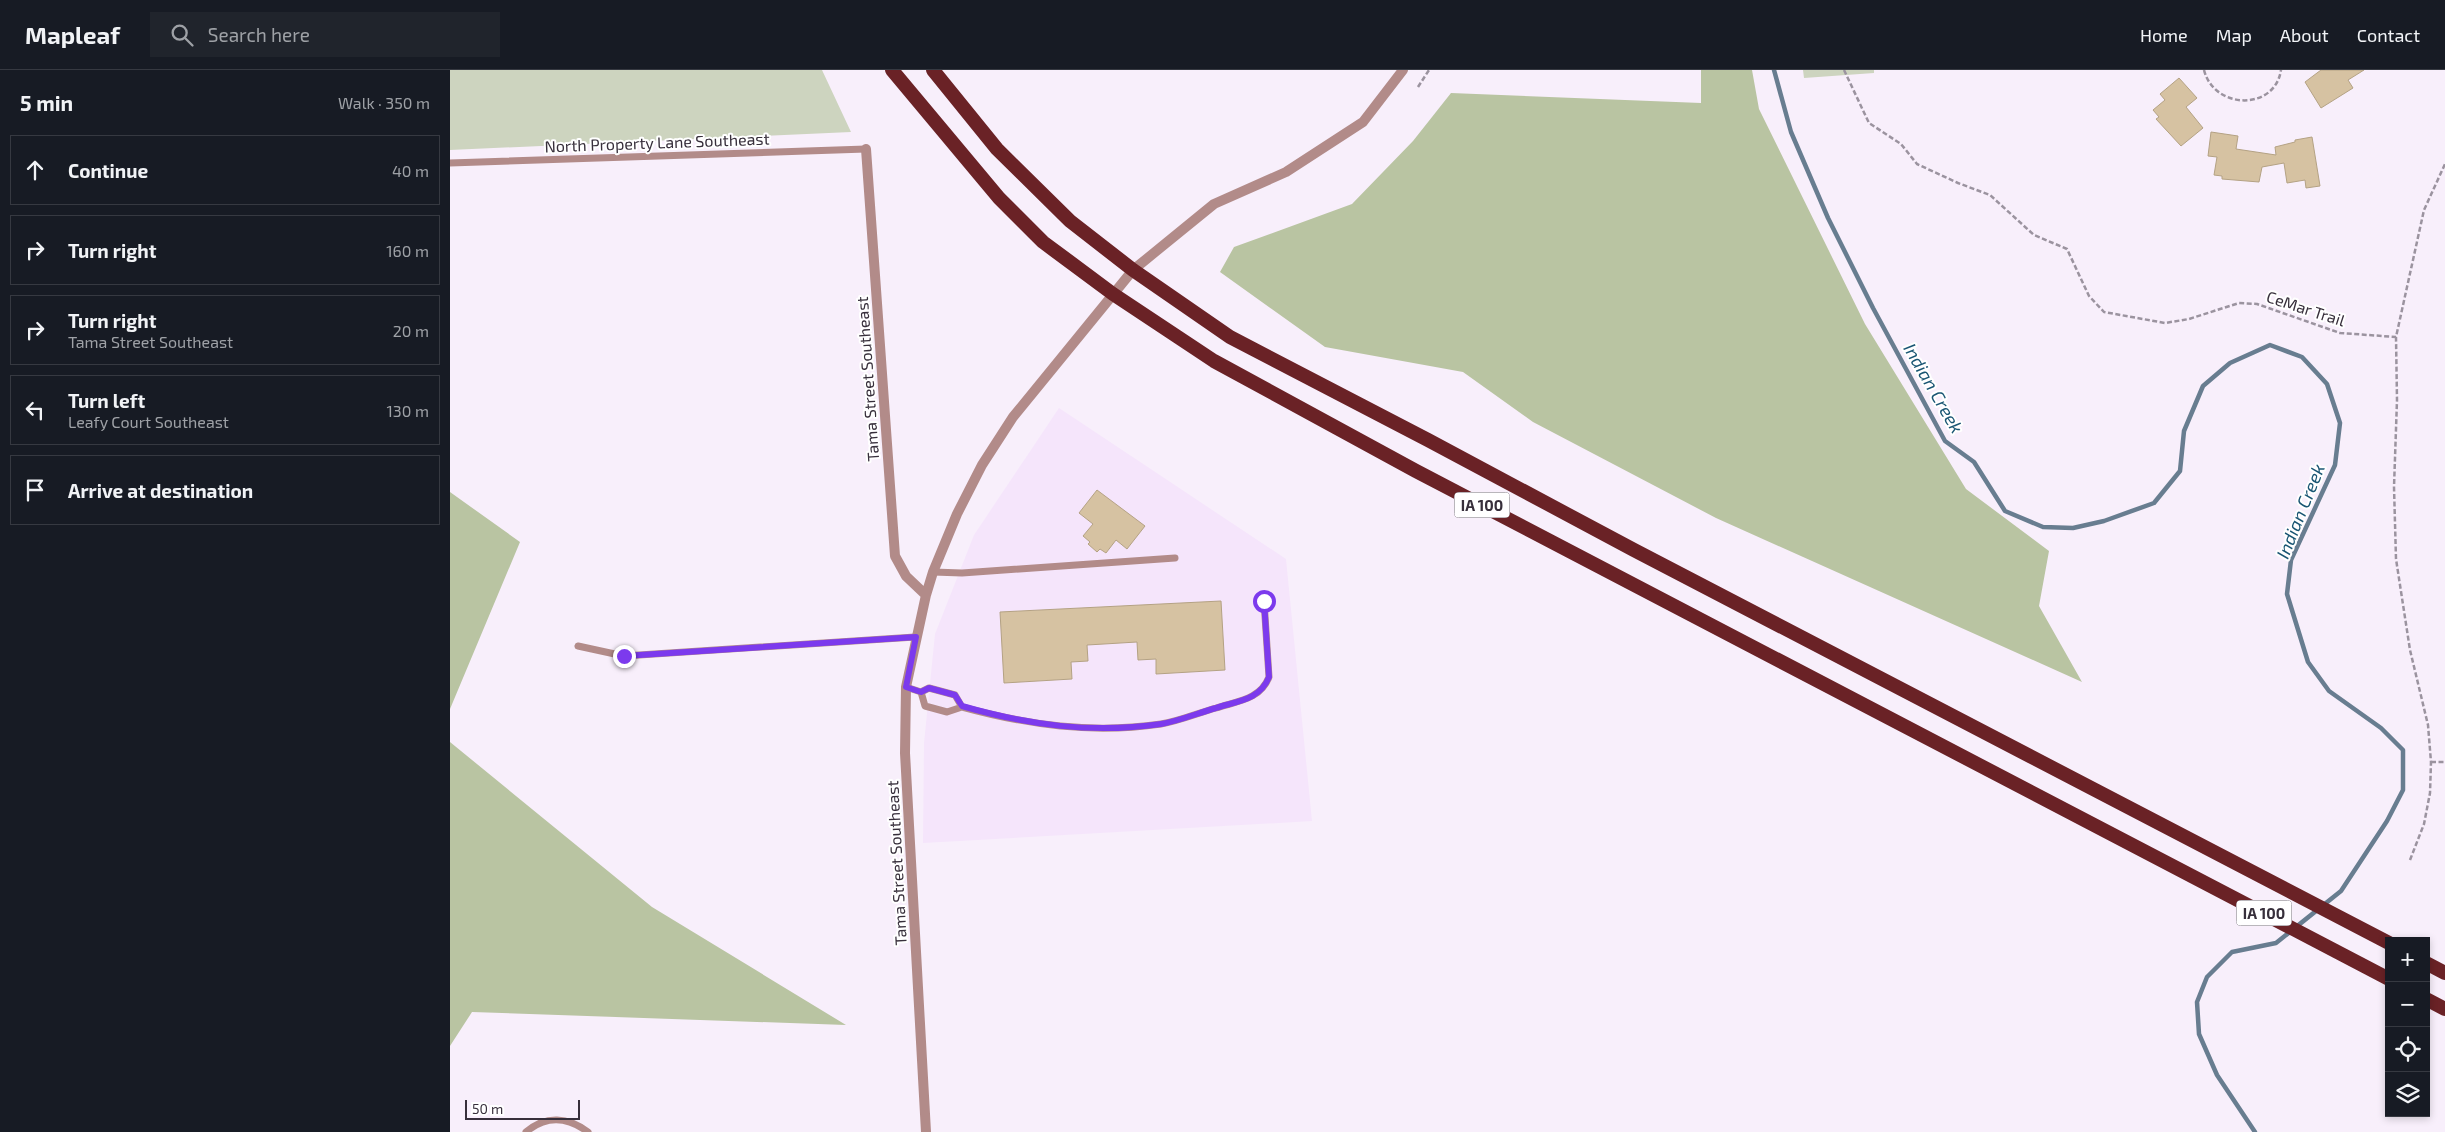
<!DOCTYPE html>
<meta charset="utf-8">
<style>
:root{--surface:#171b24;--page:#20242c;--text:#f1f3f6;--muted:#9ea1a6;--line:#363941}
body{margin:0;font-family:"Exo 2",sans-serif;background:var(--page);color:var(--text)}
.controls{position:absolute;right:15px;bottom:15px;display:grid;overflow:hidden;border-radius:0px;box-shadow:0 2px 8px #0003}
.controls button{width:45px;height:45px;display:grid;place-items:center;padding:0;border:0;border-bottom:1px solid var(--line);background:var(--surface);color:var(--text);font:25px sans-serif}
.scale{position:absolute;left:15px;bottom:12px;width:115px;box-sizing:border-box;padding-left:5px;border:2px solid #372f3b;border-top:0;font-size:14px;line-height:18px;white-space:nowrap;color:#372f3b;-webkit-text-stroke:4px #fff;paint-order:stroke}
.stop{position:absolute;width:15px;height:15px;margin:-11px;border:4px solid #7c3aed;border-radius:50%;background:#fff}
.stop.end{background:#7c3aed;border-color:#fff;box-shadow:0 1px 5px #0008}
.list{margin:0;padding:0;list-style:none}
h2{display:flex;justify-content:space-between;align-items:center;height:65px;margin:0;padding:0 20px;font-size:21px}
h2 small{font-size:16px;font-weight:400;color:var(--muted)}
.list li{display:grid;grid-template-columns:32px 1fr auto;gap:15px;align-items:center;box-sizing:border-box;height:70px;margin:0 10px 10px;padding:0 10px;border:1px solid var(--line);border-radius:0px}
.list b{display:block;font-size:19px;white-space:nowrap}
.list p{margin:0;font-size:16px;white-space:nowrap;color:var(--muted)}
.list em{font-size:16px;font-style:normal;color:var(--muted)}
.icon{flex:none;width:28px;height:28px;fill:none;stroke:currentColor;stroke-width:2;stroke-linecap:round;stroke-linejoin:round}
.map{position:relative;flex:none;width:1995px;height:1062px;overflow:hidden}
header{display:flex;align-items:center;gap:30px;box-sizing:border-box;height:70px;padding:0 25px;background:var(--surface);border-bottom:1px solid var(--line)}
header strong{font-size:24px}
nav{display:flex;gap:28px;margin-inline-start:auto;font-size:18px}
.search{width:350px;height:45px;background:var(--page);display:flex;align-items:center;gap:12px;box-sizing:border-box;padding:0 18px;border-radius:0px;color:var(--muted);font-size:19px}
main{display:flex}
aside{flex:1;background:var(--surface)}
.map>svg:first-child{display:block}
.built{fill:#f5e5fb}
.green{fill:#cdd4bf}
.forest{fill:#b9c4a2}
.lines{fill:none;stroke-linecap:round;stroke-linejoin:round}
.stream{stroke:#687d90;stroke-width:4.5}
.building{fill:#d6c2a2;stroke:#b4a284}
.path{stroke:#9b939f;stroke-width:2.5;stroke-dasharray:5 2.5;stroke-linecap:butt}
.service{stroke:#b28b89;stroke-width:7}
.minor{stroke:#b28b89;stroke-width:10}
.trunk{stroke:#6a2226;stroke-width:14}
.route{stroke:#7c3aed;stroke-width:6}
.labels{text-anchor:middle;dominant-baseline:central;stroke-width:4;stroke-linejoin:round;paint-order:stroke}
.shield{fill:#fff;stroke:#736d76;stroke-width:1}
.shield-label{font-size:15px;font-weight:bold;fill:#372f3b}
.street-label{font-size:16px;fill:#372f3b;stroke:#fff}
.water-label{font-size:18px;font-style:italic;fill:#195573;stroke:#fff}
</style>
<header>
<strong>Mapleaf</strong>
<div class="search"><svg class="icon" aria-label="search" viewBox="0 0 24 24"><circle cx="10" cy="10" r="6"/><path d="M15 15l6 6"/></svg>Search here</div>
<nav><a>Home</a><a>Map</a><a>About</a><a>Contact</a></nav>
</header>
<main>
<aside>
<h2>5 min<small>Walk · 350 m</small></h2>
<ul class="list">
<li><svg class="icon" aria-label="ahead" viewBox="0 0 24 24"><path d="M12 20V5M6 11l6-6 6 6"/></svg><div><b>Continue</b></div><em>40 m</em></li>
<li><svg class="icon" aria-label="right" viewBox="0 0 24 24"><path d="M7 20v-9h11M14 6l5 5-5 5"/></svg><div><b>Turn right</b></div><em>160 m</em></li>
<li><svg class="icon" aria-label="right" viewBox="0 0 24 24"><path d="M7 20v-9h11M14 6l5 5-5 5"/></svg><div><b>Turn right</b><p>Tama Street Southeast</p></div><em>20 m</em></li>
<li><svg class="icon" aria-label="left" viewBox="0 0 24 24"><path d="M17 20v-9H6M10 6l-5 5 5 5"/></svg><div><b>Turn left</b><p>Leafy Court Southeast</p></div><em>130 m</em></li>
<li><svg class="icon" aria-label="arrive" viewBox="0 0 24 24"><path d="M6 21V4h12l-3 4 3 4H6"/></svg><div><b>Arrive at destination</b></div></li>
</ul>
</aside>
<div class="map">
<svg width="1995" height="1062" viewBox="0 0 1995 1062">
<rect width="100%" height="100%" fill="#f8effb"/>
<!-- built -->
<path class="built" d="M 609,338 L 836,489 L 862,751 L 473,773 L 474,673 L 485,564 L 524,465 Z"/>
<!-- green -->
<path class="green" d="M 0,0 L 372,0 L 401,62 L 0,80 Z
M 1353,0 L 1424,0 L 1424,3 L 1354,8 Z"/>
<!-- forest -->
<path class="forest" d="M 1251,0 L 1302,0 L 1309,39 L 1415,254 L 1516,419 L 1599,481 L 1589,536 L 1632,612 L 1266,448 L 1083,352 L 1013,302 L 875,277 L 770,202 L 784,177 L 902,134 L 963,71 L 1001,23 L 1251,33 Z
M 0,422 L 70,472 L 0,639 Z
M 0,672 L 202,837 L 396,955 L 22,942 L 0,976 Z"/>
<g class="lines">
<!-- stream -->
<path class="stream" d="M 1324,0 L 1341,62 L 1378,148 L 1423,238 L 1495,371 L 1524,392 L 1555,441 L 1593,457 L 1623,458 L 1654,451 L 1704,433 L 1730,401 L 1734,361 L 1753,316 L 1780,293 L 1820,275 L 1852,287 L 1877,314 L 1890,353 L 1885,395 L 1841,490 L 1837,524 L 1858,592 L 1879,621 L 1931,658 L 1953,680 L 1953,720 L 1937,751 L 1891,821 L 1826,873 L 1782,882 L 1757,907 L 1747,932 L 1749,964 L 1767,1005 L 1805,1062"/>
</g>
<!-- building -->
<path class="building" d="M 1871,0 L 1914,0 L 1898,10 L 1903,18 L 1871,38 L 1855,12 Z
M 1729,8 L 1747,28 L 1736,37 L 1753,58 L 1731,76 L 1706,49 L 1709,47 L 1703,40 L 1715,30 L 1710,24 Z
M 1761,62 L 1788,66 L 1786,79 L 1826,85 L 1825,77 L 1845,72 L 1845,70 L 1862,67 L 1870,116 L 1856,118 L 1855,110 L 1837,113 L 1834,93 L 1812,97 L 1809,112 L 1772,109 L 1772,106 L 1764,105 L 1767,87 L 1758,86 Z
M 647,420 L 695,456 L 677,479 L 666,470 L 656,483 L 650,479 L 647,482 L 638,474 L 640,472 L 633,466 L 643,454 L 629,443 Z
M 771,531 L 775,600 L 706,604 L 706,589 L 688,590 L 687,572 L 654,574 L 637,575 L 638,591 L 621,592 L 622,609 L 554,613 L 550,542 Z"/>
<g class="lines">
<!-- path -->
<path class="path" d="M 1394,0 L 1419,53 L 1451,74 L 1467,94 L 1508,113 L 1540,125 L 1584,165 L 1617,179 L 1639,226 L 1654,242 L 1715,253 L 1739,249 L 1789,233 L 1807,234 L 1890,263 L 1946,267
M 1754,0 C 1764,40 1825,41 1831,0
M 968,17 L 979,0
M 1981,692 L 1995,692
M 1960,790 L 1974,754 L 1980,723 L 1981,692 L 1978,655 L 1960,580 L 1946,489 L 1944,417 L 1947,330 L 1946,267 L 1974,140 L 1995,94"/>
<!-- service -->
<path class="service" d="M 0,93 L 416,79
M 483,502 L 512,503 L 725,488
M 128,576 L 174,586 L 465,567
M 456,617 L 471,622 L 479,618 L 505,625 L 512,637 L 497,642 L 475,636 L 471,622
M 512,637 C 578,655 642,664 711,654 C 729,651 748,643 766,638 C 787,631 810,630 819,607 L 814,531
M 76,1062 C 96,1045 118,1047 138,1062"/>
<!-- minor -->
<path class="minor" d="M 416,79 L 445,486 L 456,506 L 476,525 L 456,617 L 455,683 L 476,1062
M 476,525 L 483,502 L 507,444 L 532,395 L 563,347 L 683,200 L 764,134 L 836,102 L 913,52 L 953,0"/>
<!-- trunk -->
<path class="trunk" d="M 442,0 L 549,128 L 593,172 L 663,224 L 764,291 L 966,401 L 1939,909
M 483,0 L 547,79 L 620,151 L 683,200 L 780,267 L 978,370 L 1184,480 L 1939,873
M 1976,893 L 1995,903
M 1976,929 L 1995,939"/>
</g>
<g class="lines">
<!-- route -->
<path class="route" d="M 174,586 L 466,567 L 456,617 L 471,622 L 479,618 L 505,625 L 512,636 C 578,655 642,664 711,654 C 729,651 748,643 766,638 C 787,631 810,630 819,607 L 814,531"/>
</g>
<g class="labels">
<!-- shield labels -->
<g class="shield">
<rect x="1004.5" y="422.5" width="55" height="25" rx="4"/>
<rect x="1786.5" y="830.5" width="55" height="25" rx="4"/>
</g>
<g class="shield-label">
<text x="1032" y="435">IA 100</text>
<text x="1814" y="843">IA 100</text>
</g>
<!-- street labels -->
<g class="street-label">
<text transform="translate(207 72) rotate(-2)">North Property Lane Southeast</text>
<text transform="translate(1856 238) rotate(18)">CeMar Trail</text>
<text transform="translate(417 309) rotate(-94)">Tama Street Southeast</text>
<text transform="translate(446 793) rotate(-93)">Tama Street Southeast</text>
</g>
<!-- water labels -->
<g class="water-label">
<text transform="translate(1484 318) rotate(60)">Indian Creek</text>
<text transform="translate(1850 441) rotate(-68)">Indian Creek</text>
</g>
</g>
</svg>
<div class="controls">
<button>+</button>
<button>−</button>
<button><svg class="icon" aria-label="locate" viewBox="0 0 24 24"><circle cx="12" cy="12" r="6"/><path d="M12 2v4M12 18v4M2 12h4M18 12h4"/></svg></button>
<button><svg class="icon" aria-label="layers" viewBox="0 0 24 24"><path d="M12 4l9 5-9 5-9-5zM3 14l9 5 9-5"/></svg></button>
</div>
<div class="scale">50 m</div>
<div class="stop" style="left:814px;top:531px"></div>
<div class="stop end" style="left:174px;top:586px"></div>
</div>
</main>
